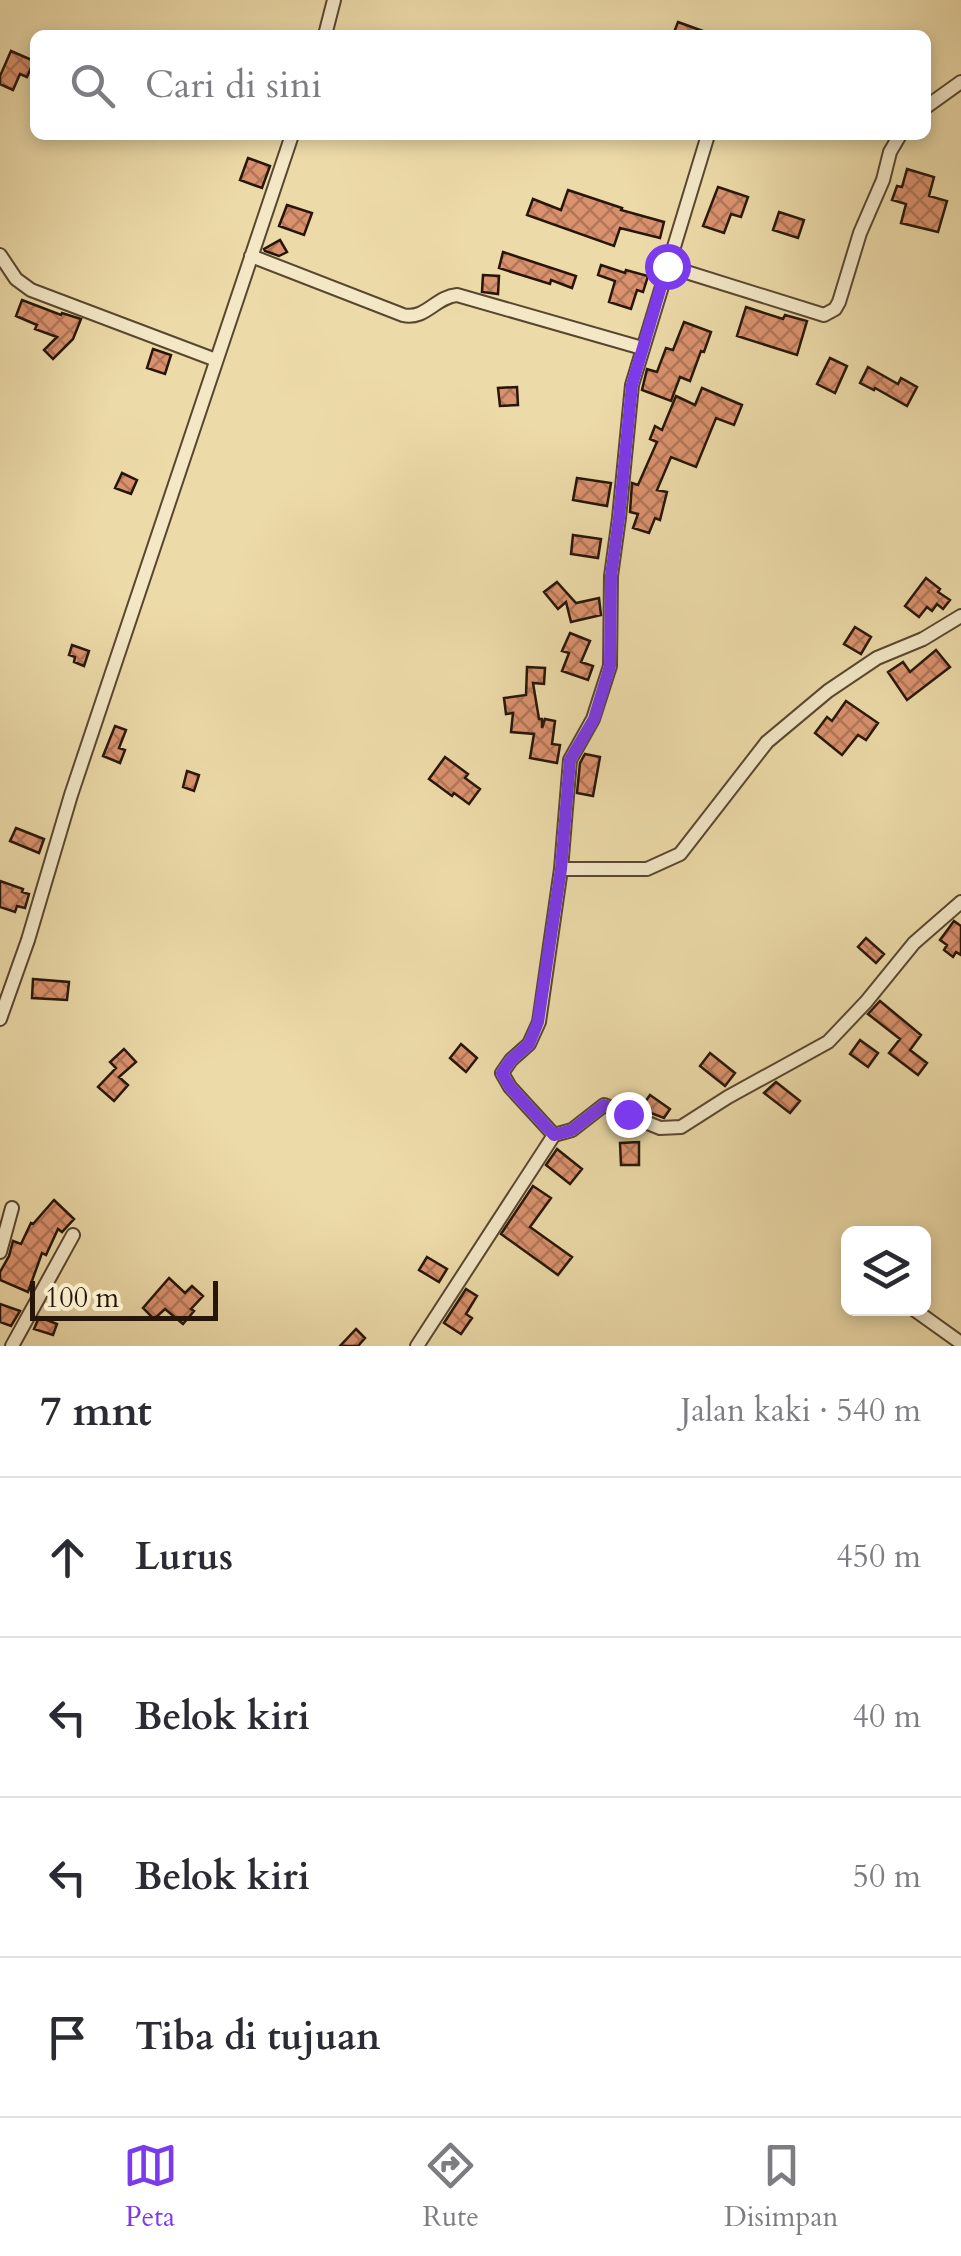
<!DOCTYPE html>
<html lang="id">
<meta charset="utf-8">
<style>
:root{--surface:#fff;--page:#f7f7f7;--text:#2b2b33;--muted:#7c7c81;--line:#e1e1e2;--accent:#7c3aed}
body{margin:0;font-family:Cardo,serif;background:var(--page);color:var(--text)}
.controls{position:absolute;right:30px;bottom:30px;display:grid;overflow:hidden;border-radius:15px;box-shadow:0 5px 15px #0003}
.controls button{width:90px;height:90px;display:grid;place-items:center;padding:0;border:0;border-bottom:2px solid var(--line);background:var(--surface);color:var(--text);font:50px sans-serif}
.scale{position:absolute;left:30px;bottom:25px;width:188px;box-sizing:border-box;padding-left:10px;border:5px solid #271608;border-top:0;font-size:28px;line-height:35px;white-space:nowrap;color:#271608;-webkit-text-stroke:8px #f3e7c6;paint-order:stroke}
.stop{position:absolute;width:30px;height:30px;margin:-22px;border:8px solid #7c3aed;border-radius:50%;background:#fff}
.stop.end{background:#7c3aed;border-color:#fff;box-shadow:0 2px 10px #0008}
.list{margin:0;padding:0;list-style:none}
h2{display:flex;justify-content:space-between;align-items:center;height:130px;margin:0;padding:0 40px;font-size:42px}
h2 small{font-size:32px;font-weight:400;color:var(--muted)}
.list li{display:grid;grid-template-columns:65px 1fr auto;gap:30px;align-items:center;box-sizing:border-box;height:160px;padding:0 40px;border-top:2px solid var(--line)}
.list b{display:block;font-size:38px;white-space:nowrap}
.list em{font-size:32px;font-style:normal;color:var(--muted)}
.icon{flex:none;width:55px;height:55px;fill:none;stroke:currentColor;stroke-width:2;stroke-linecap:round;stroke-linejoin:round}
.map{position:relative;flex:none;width:961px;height:1346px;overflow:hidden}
.search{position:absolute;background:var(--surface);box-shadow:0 5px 15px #0003;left:30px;right:30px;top:30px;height:110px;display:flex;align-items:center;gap:25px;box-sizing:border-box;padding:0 35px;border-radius:15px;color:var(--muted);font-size:38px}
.sheet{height:770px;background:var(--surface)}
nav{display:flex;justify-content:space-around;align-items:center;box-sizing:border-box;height:140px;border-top:2px solid var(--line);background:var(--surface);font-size:28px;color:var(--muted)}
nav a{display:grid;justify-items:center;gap:5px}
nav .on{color:var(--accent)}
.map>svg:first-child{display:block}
.building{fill:url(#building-cross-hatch);stroke:#271608;stroke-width:2.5}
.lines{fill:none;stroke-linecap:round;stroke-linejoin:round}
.minor-casing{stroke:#584730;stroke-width:16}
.minor{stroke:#f3e7c6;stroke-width:12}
.route{stroke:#7c3aed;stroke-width:12}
</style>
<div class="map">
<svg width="961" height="1346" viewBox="0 0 961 1346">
<defs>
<pattern id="building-cross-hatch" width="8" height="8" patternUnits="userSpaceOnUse" patternTransform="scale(2.5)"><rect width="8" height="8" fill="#da926e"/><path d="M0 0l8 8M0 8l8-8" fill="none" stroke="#b17658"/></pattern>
</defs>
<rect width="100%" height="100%" fill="#ecdaa8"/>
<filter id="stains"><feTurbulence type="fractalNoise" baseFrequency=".002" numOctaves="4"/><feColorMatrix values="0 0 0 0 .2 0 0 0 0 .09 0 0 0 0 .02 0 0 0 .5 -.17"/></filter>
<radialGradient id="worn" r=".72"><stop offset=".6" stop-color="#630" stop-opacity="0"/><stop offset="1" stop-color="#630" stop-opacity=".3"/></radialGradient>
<!-- building -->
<path class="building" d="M 678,22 L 711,34 L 711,35 L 673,35 Z
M 11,51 L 34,61 L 27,77 L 20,74 L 13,90 L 0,84 L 0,76 Z
M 248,158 L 270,166 L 262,188 L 240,180 Z
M 907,169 L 934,177 L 929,196 L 947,201 L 938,232 L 901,223 L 906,204 L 892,200 L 897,186 L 902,187 Z
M 718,187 L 748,197 L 741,217 L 731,214 L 724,233 L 703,226 Z
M 568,190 L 622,208 L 621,210 L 664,222 L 660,238 L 620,228 L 614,246 L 527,215 L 533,199 L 561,210 Z
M 287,205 L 312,213 L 304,235 L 279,226 Z
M 779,212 L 804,220 L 798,238 L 773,230 Z
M 280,240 L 287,252 L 279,256 L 265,251 L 264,249 Z
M 503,252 L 576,276 L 572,288 L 551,280 L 550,284 L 499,268 Z
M 601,265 L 625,273 L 626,270 L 648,276 L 643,292 L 637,290 L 631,309 L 609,302 L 615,281 L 598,275 Z
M 483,275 L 499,276 L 498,294 L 482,292 Z
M 22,300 L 61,315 L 62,313 L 81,319 L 73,339 L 53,359 L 44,350 L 57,337 L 35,329 L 37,325 L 16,316 Z
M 746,307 L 783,319 L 785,315 L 807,321 L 797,355 L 737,336 Z
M 684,322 L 711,332 L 704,352 L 701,351 L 690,381 L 680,377 L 671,401 L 642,390 L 647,369 L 657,372 L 666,348 L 673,350 Z
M 153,349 L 171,355 L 165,374 L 147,368 Z
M 830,358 L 847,366 L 835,393 L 817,384 Z
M 868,367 L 898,384 L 901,378 L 917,387 L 907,406 L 875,388 L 874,390 L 860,383 Z
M 517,387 L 518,405 L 500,406 L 498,388 Z
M 702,388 L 742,405 L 734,425 L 716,418 L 696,467 L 671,457 L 657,490 L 667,492 L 660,520 L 655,518 L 649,533 L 633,528 L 638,514 L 630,512 L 632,483 L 638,485 L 657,442 L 650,439 L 655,426 L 662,430 L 676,396 L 695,405 Z
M 122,473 L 137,480 L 131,494 L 115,488 Z
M 577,478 L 611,483 L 607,506 L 573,500 Z
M 573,535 L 601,539 L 598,558 L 571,554 Z
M 926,578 L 940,589 L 938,592 L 950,600 L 943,609 L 937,604 L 932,611 L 927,607 L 919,617 L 905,606 Z
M 557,582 L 576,603 L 599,598 L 601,615 L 571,622 L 566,602 L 558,609 L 544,592 Z
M 855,627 L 871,637 L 861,654 L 844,644 Z
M 570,633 L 590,641 L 581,662 L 593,666 L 588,680 L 562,671 L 569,653 L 562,651 Z
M 72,645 L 89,651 L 84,666 L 74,662 L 75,657 L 69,655 Z
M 936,650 L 950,667 L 907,700 L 888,672 L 903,662 L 910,672 Z
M 527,667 L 545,668 L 544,684 L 533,683 L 539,719 L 542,719 L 542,728 L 545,719 L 555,721 L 552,744 L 560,745 L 557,763 L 530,758 L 534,734 L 511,732 L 513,713 L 506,714 L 504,698 L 526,695 Z
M 846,701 L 878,723 L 866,740 L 858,735 L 842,755 L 815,733 L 827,717 L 832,721 Z
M 115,726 L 126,730 L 119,748 L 125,750 L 120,763 L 103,756 Z
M 585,754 L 600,757 L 593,796 L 577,793 L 580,763 Z
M 445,757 L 468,774 L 465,778 L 480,789 L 469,804 L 454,793 L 452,796 L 429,779 Z
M 187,771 L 199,775 L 194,791 L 183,787 Z
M 16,828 L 44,839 L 39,853 L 10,841 Z
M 0,881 L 23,889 L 22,892 L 29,894 L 25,908 L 17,906 L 15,912 L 0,907 Z
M 954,921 L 961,926 L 961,955 L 956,952 L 953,957 L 944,950 L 947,945 L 940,940 Z
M 866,938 L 884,954 L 876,963 L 858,947 Z
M 33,979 L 69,982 L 67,1000 L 32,998 Z
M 880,1001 L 921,1035 L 910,1050 L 927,1063 L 918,1075 L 889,1053 L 900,1039 L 868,1014 Z
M 860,1040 L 878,1053 L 868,1067 L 850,1054 Z
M 461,1044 L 477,1058 L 466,1072 L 450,1058 Z
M 124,1049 L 136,1062 L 119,1077 L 128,1085 L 114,1101 L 98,1087 L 116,1068 L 110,1062 Z
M 710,1053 L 735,1073 L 725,1086 L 700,1066 Z
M 776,1082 L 800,1101 L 790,1113 L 764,1093 Z
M 650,1095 L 670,1109 L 664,1118 L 640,1109 Z
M 639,1142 L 639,1165 L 621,1165 L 620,1143 Z
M 557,1149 L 582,1169 L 570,1184 L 546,1165 Z
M 533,1186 L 551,1198 L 530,1227 L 572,1257 L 558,1275 L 501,1234 Z
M 54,1200 L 74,1219 L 62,1232 L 58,1229 L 46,1255 L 42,1253 L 28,1292 L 0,1280 L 0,1272 L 9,1256 L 13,1241 L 21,1244 L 31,1223 L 33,1224 Z
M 427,1257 L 447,1269 L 439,1282 L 419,1270 Z
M 169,1278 L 185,1293 L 192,1286 L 203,1296 L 191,1309 L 194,1311 L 183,1324 L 165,1309 L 154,1319 L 143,1308 Z
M 466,1289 L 477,1296 L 466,1314 L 472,1318 L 461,1334 L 444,1323 Z
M 0,1304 L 20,1311 L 11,1326 L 0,1322 Z
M 39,1317 L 57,1324 L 53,1335 L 34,1329 Z
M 356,1329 L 365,1338 L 358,1346 L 340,1346 Z"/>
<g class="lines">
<defs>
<path id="minor" d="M 325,35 L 334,0
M 926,107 L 961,82
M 0,255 L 16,279 L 31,290 L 216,360
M 251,256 L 403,315 C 426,320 435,297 457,295 L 642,348
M 667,266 L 824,315 L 835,309 L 839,302 L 860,233 L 883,180 L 890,152 L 900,135
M 561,869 L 570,760 L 593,719 L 610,666 L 611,576 L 619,518 L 632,385 L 708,135
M 0,1019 L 28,940 L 71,795 L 292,135
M 554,1135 L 510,1087 L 502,1073 L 511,1060 L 529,1044 L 539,1022 L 561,869 L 647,869 L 680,854 L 767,742 L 828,691 L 877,658 L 923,639 L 961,616
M 0,1252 L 12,1208
M 912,1308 L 961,1343
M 12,1346 L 73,1235
M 417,1346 L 554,1135 L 572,1130 L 604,1105 L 660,1128 L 681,1127 L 728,1097 L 828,1042 L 866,1002 L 914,943 L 961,902"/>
</defs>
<!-- minor casing -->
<use href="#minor" class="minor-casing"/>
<!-- minor -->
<use href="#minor" class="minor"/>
</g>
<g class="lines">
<!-- route -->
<path class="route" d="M 628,1114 L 604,1105 L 572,1130 L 554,1135 L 510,1087 L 502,1073 L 511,1060 L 529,1044 L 538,1022 L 561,869 L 570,760 L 594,719 L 610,666 L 611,576 L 619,518 L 632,385 L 667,266"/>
</g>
<rect width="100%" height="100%" filter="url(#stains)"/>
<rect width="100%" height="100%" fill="url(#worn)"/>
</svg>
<div class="controls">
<button><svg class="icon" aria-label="layers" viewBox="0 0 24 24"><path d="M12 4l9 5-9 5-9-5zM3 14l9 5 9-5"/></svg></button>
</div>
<div class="scale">100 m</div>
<div class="stop" style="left:667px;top:266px"></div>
<div class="stop end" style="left:628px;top:1114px"></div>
<div class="search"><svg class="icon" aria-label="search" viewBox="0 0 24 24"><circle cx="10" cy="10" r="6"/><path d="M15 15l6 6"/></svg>Cari di sini</div>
</div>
<section class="sheet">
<h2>7 mnt<small>Jalan kaki · 540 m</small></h2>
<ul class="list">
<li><svg class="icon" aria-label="ahead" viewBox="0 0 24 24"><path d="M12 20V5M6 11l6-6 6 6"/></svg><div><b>Lurus</b></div><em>450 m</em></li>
<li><svg class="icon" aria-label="left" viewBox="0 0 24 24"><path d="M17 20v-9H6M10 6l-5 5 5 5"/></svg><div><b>Belok kiri</b></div><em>40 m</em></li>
<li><svg class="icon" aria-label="left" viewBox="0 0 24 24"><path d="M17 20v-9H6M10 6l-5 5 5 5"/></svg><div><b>Belok kiri</b></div><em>50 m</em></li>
<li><svg class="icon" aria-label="arrive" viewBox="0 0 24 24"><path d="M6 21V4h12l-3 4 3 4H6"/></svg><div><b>Tiba di tujuan</b></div></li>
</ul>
</section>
<nav>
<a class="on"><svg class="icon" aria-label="map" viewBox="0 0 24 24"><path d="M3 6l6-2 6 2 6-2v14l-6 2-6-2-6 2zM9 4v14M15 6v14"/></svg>Peta</a>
<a><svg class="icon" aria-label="directions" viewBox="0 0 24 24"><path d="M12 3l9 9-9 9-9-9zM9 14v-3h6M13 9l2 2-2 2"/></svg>Rute</a>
<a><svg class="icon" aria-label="saved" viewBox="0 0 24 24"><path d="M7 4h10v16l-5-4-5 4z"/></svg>Disimpan</a>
</nav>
